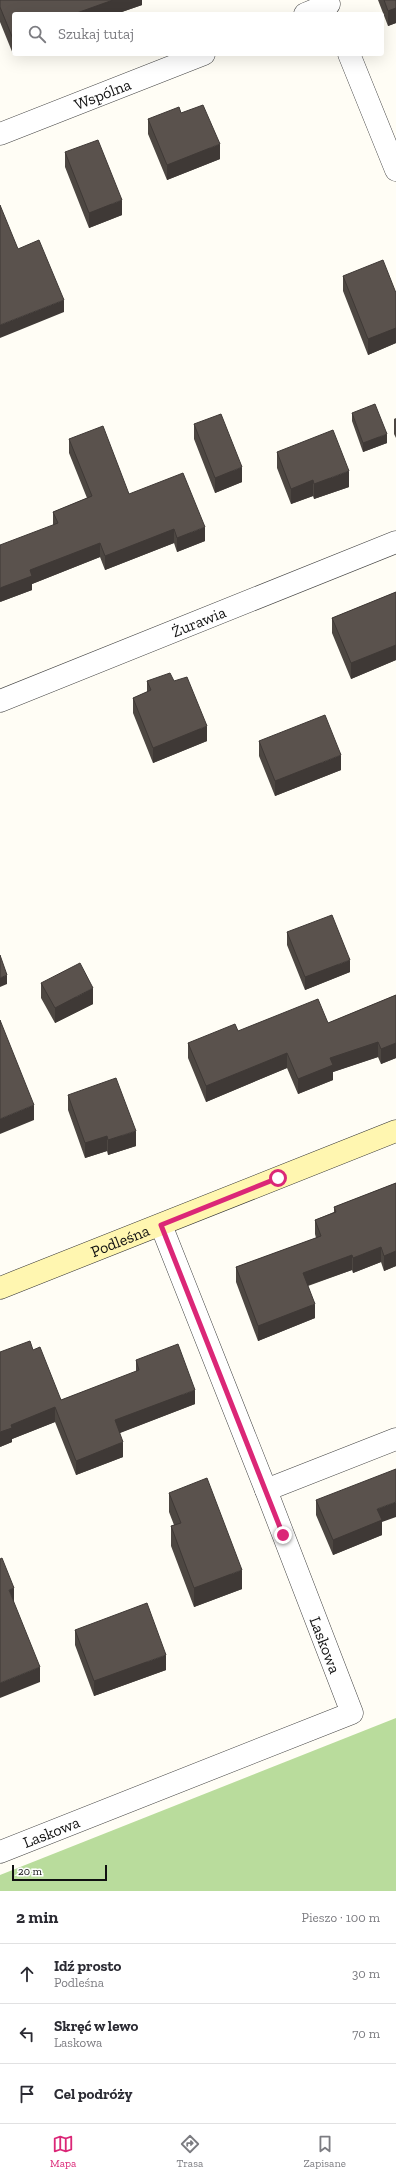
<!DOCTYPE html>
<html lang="pl">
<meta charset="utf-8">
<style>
:root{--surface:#fff;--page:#f2f2f3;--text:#2b2b33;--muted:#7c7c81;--line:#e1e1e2;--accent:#db2777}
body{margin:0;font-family:"Zilla Slab",serif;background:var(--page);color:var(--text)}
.scale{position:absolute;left:12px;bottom:10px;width:95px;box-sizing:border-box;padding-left:4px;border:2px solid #111;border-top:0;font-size:11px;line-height:14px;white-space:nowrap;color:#111;-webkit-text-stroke:3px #fff;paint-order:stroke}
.stop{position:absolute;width:12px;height:12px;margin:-9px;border:3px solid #db2777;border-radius:50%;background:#fff}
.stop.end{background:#db2777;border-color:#fff;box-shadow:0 1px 4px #0008}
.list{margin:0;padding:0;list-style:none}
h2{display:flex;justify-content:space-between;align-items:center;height:52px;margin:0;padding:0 16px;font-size:17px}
h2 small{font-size:13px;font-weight:400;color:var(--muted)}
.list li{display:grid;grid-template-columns:26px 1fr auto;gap:12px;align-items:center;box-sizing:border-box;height:60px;padding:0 16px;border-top:1px solid var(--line)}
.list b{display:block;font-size:15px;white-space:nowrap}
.list p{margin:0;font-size:13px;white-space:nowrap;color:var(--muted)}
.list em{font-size:13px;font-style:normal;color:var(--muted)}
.icon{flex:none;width:22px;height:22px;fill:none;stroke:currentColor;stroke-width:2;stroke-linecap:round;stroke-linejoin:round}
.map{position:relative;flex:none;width:396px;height:1891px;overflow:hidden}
.search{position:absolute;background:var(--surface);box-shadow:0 4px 16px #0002;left:12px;right:12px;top:12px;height:44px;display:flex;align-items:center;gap:10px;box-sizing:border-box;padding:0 14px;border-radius:4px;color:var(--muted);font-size:15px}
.sheet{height:232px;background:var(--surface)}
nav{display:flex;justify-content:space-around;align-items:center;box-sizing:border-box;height:56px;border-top:1px solid var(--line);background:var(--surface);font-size:11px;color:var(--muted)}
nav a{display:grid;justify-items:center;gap:2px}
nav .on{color:var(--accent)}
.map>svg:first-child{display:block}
.forest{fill:#b9dc9c}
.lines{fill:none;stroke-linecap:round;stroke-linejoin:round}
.street-casing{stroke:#444;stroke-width:23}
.secondary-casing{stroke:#333;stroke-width:23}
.street{stroke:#fff;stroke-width:22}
.secondary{stroke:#fff6b0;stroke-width:22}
.wall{fill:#4d4742}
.shaded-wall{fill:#3f3936}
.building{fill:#5a524d;stroke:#3f3936}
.route{stroke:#db2777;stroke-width:5}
.labels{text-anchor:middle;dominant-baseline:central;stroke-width:4;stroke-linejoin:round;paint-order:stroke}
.street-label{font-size:16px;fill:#111;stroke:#fff}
</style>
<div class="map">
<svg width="396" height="1891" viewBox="0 0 396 1891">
<rect width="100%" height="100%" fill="#fffdf5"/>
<!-- forest -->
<path class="forest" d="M 396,1718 L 396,1891 L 0,1891 L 0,1875 Z"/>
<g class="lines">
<defs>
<g id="street">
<path d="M 305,14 L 329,4"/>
<path d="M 349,54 L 396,170"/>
<path id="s1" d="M 0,134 L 204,54"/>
<path id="s2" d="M 0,701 L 396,542"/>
<path d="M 266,1490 L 396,1439"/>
<path id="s3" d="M 0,1852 L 352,1713 L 266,1490 L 161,1225"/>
</g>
<g id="secondary">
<path id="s4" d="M 0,1288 L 396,1131"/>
</g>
</defs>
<!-- street casing -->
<use href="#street" class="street-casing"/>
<!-- secondary casing -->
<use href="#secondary" class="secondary-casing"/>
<!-- street -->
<use href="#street" class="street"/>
<!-- secondary -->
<use href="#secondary" class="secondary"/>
</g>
<!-- wall -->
<path class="wall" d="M 0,0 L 142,0 L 142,5 L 116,14 L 14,14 L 14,53 L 13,54 L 0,22 Z
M 378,0 L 396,0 L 396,23 L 388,26 Z
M 181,113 L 220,159 L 167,180 L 148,134 L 148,119 Z
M 65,152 L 122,215 L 89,228 L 65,167 Z
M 343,276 L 396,293 L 396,343 L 368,355 L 343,291 Z
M 352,413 L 387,443 L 363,452 L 352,421 Z
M 396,418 L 396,438 L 394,434 L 394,419 Z
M 194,424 L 242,482 L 215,493 L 194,439 Z
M 69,439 L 129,494 L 205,541 L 177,552 L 174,543 L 105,570 L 100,557 L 32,584 L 32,590 L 0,602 L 53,525 L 53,512 L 87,498 L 69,453 Z
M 277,452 L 349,487 L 314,499 L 313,496 L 291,504 L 277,468 Z
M 396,592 L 396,660 L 351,679 L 332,633 L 332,618 Z
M 147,681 L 174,681 L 207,741 L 153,763 L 133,713 L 133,698 L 147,692 Z
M 259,741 L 341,770 L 275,796 L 259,756 Z
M 287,932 L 350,972 L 305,990 L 287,945 Z
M 41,983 L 93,1004 L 55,1023 L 41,998 Z
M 396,995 L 396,1058 L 381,1064 L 378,1057 L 333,1072 L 333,1080 L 298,1094 L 287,1068 L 206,1102 L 188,1058 L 188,1043 L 238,1031 L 328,1023 Z
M 68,1095 L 136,1146 L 108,1155 L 107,1151 L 85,1158 L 68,1110 Z
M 396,1183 L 396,1266 L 384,1271 L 381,1262 L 353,1273 L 352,1270 L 308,1286 L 315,1318 L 258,1341 L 236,1282 L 236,1267 L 316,1238 L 315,1234 L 315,1220 L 334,1212 L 334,1207 Z
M 33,1350 L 61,1400 L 136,1372 L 136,1360 L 195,1404 L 119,1433 L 123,1457 L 76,1475 L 55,1422 L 12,1439 L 12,1442 L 0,1447 Z
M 169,1493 L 242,1589 L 194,1607 L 171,1546 L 171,1526 L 174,1525 L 169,1512 Z
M 316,1500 L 382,1522 L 382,1535 L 333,1555 L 316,1515 Z
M 75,1630 L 166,1670 L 94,1696 L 75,1645 Z"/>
<!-- shaded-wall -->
<path class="shaded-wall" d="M 113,0 L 142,0 L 142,5 L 116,14 L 74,14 Z
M 396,8 L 396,23 L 388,26 L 388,11 Z
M 14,38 L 14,53 L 13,54 L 13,39 Z
M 220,144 L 220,159 L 167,180 L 167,165 Z
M 122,200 L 122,215 L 89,228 L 89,213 Z
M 64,300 L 64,312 L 0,338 L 0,325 Z
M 396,328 L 396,343 L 368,355 L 368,339 Z
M 387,434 L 387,443 L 363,452 L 363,443 Z
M 242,467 L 242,482 L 215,493 L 215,478 Z
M 349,471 L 349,487 L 314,499 L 314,484 Z
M 313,480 L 313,496 L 291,504 L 291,489 Z
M 205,527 L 205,541 L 177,552 L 177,538 Z
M 174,529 L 174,543 L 105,570 L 105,556 Z
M 100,543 L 100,557 L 32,584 L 32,590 L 0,602 L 0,588 L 30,570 Z
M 396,645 L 396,660 L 351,679 L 351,663 Z
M 207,726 L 207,741 L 153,763 L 153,748 Z
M 341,755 L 341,770 L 275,796 L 275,781 Z
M 350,960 L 350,972 L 305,990 L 305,977 Z
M 7,975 L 7,984 L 0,987 L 0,978 Z
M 93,988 L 93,1004 L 55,1023 L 55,1008 Z
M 378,1042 L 378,1057 L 333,1072 L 333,1080 L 298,1094 L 298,1079 L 330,1058 Z
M 396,1043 L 396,1058 L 381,1064 L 381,1049 Z
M 287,1053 L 287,1068 L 206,1102 L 206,1086 Z
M 34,1105 L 34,1120 L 0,1134 L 0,1119 Z
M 136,1131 L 136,1146 L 108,1155 L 108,1140 Z
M 107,1136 L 107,1151 L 85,1158 L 85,1143 Z
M 381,1247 L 381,1262 L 353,1273 L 353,1258 Z
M 396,1251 L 396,1266 L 384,1271 L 384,1256 Z
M 352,1255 L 352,1270 L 303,1287 L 303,1273 Z
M 315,1304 L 315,1318 L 258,1341 L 258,1326 Z
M 195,1390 L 195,1404 L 115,1435 L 115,1420 Z
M 55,1407 L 55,1422 L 12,1439 L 12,1442 L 0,1447 L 0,1432 L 11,1425 Z
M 123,1442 L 123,1457 L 76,1475 L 76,1461 Z
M 396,1502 L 396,1517 L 382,1522 L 382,1535 L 333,1555 L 333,1540 L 377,1509 Z
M 242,1570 L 242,1589 L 194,1607 L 194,1588 Z
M 14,1588 L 14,1603 L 9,1590 Z
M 166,1655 L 166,1670 L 94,1696 L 94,1681 Z
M 40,1667 L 40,1682 L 0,1698 L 0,1683 Z"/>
<!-- building -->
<path class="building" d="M 0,0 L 113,0 L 74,14 L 14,14 L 14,38 L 13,39 L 0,7 Z
M 384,0 L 396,0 L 396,8 L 388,11 Z
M 203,105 L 220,144 L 167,165 L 148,119 L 179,107 L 181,113 Z
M 98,140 L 122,200 L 89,213 L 65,152 Z
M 0,205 L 18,249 L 39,240 L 64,300 L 0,325 Z
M 383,260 L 396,293 L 396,328 L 368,339 L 343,276 Z
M 375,404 L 387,434 L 363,443 L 352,413 Z
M 221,414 L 242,467 L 215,478 L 194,424 Z
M 103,426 L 129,494 L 183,473 L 205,527 L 177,538 L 174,529 L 105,556 L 100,543 L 30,570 L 32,576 L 0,588 L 0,545 L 58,523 L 53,512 L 92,496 L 69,439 Z
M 333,430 L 349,471 L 314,484 L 313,480 L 291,489 L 277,452 Z
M 396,592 L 396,645 L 351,663 L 332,618 Z
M 170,673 L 174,681 L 187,677 L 207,726 L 153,748 L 133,698 L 151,690 L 147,681 Z
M 325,715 L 341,755 L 275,781 L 259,741 Z
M 332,915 L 350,960 L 305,977 L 287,932 Z
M 0,955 L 7,975 L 0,978 Z
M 80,963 L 93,988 L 55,1008 L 41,983 Z
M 396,995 L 396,1043 L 381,1049 L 378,1042 L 330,1058 L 333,1065 L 298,1079 L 287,1053 L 206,1086 L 188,1043 L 235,1024 L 238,1031 L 318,999 L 328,1023 Z
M 0,1020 L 34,1105 L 0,1119 Z
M 116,1078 L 136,1131 L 108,1140 L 107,1136 L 85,1143 L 68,1095 Z
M 396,1183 L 396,1251 L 384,1256 L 381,1247 L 353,1258 L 352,1255 L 303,1273 L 315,1304 L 258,1326 L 236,1267 L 321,1236 L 315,1220 L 336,1212 L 334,1207 Z
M 30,1341 L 33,1350 L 40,1347 L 61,1400 L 139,1370 L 136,1360 L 178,1344 L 195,1390 L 115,1420 L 123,1442 L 76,1461 L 55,1407 L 11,1425 L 12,1428 L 0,1432 L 0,1352 Z
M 396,1469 L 396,1502 L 377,1509 L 382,1520 L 333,1540 L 316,1500 Z
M 207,1478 L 242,1570 L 194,1588 L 171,1526 L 181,1523 L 169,1493 Z
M 2,1558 L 14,1588 L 9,1590 L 40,1667 L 0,1683 L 0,1559 Z
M 147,1603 L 166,1655 L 94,1681 L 75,1630 Z"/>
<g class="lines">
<!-- route -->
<path class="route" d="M 278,1178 L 161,1225 L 283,1535"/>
</g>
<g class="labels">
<!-- street labels -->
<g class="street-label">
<text stroke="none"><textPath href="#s1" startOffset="110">Wspólna</textPath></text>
<text stroke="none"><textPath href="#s2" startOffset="214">Żurawia</textPath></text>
<text stroke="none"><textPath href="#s4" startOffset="129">Podleśna</textPath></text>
<text transform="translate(325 1645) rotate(69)">Laskowa</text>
<text stroke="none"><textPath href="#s3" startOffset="55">Laskowa</textPath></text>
</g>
</g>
</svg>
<div class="scale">20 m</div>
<div class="stop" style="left:278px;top:1178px"></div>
<div class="stop end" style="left:283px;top:1535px"></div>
<div class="search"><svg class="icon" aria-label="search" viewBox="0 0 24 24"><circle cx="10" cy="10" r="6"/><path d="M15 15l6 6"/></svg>Szukaj tutaj</div>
</div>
<section class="sheet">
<h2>2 min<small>Pieszo · 100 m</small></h2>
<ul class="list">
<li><svg class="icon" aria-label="ahead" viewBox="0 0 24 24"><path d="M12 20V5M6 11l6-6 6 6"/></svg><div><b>Idź prosto</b><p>Podleśna</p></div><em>30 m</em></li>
<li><svg class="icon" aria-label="left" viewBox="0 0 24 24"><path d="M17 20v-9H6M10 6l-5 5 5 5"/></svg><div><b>Skręć w lewo</b><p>Laskowa</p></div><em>70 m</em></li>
<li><svg class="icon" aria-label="arrive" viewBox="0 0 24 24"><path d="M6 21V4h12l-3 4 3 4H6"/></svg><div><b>Cel podróży</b></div></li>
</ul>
</section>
<nav>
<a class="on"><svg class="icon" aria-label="map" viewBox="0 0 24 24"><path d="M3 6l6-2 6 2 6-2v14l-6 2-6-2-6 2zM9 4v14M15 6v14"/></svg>Mapa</a>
<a><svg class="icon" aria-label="directions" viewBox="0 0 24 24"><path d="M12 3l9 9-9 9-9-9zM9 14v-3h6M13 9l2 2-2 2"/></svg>Trasa</a>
<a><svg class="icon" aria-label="saved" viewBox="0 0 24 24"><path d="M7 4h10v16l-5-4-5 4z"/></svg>Zapisane</a>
</nav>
